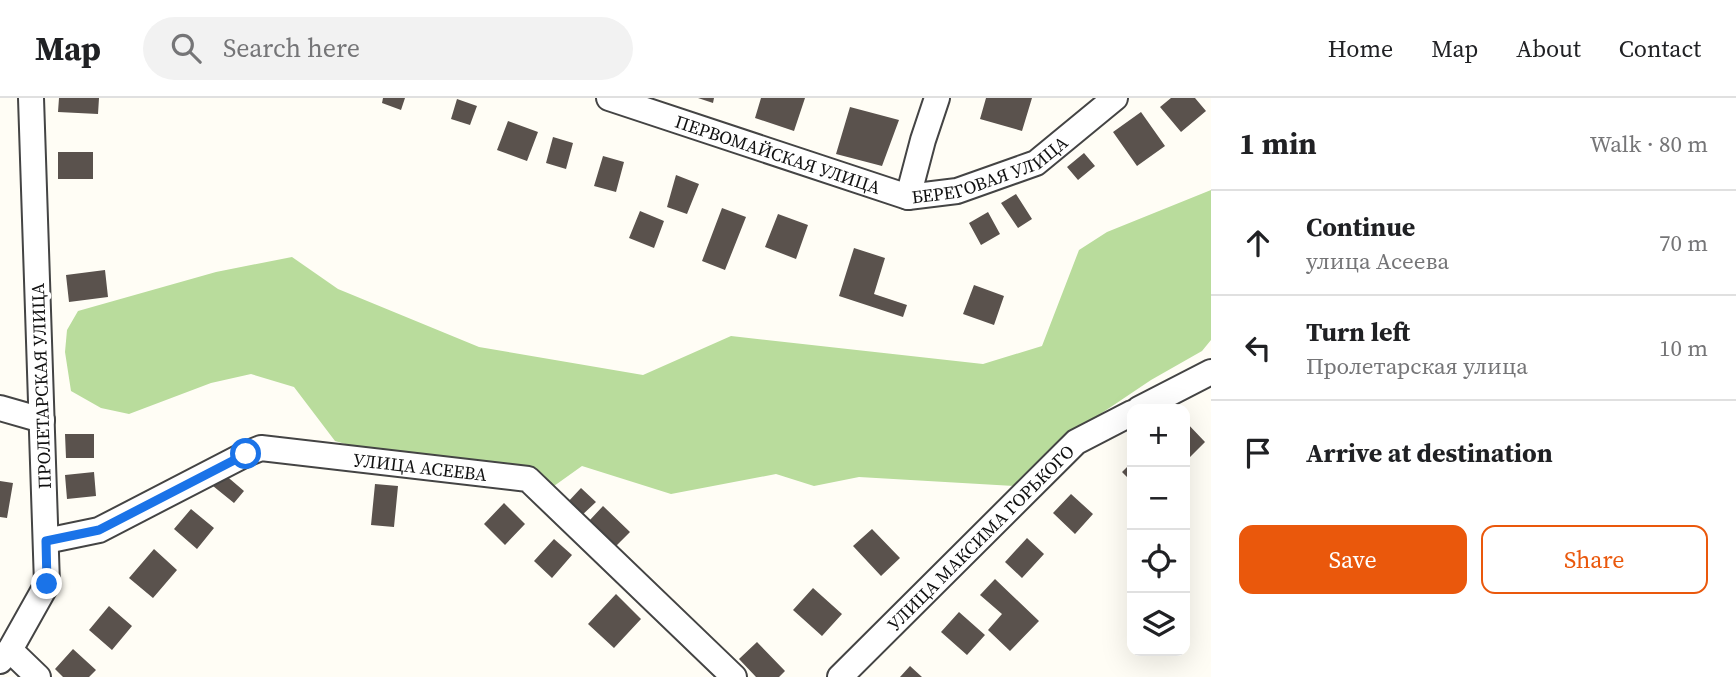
<!DOCTYPE html>
<meta charset="utf-8">
<style>
:root{--surface:#fff;--page:#f2f2f2;--text:#202124;--muted:#757577;--line:#e0e0e0;--accent:#ea580c}
body{margin:0;font-family:"Source Serif 4",serif;background:var(--page);color:var(--text)}
.controls{position:absolute;right:21px;bottom:21px;display:grid;overflow:hidden;border-radius:14px;box-shadow:0 7px 28px #0002}
.controls button{width:63px;height:63px;display:grid;place-items:center;padding:0;border:0;border-bottom:2px solid var(--line);background:var(--surface);color:var(--text);font:35px sans-serif}
.stop{position:absolute;width:21px;height:21px;margin:-16px;border:5px solid #1a73e8;border-radius:50%;background:#fff}
.stop.end{background:#1a73e8;border-color:#fff;box-shadow:0 2px 7px #0008}
.list{margin:0;padding:0;list-style:none}
h2{display:flex;justify-content:space-between;align-items:center;height:91px;margin:0;padding:0 28px;font-size:30px}
h2 small{font-size:23px;font-weight:400;color:var(--muted)}
.list li{display:grid;grid-template-columns:46px 1fr auto;gap:21px;align-items:center;box-sizing:border-box;height:105px;padding:0 28px;border-top:2px solid var(--line)}
.list b{display:block;font-size:26px;white-space:nowrap}
.list p{margin:0;font-size:23px;white-space:nowrap;color:var(--muted)}
.list em{font-size:23px;font-style:normal;color:var(--muted)}
.actions{display:flex;gap:14px;padding:21px 28px}
.actions a{flex:1;padding:16px 0;border:2px solid var(--accent);border-radius:14px;text-align:center;font-size:24px;color:var(--accent)}
.actions .main{background:var(--accent);color:#fff}
.icon{flex:none;width:38px;height:38px;fill:none;stroke:currentColor;stroke-width:2;stroke-linecap:round;stroke-linejoin:round}
.map{position:relative;flex:none;width:1211px;height:579px;overflow:hidden}
header{display:flex;align-items:center;gap:42px;box-sizing:border-box;height:98px;padding:0 35px;background:var(--surface);border-bottom:2px solid var(--line)}
header strong{font-size:33px}
nav{display:flex;gap:38px;margin-inline-start:auto;font-size:24px}
.search{width:490px;height:63px;background:var(--page);display:flex;align-items:center;gap:18px;box-sizing:border-box;padding:0 24px;border-radius:38px;color:var(--muted);font-size:26px}
main{display:flex}
aside{flex:1;background:var(--surface)}
.map>svg:first-child{display:block}
.forest{fill:#b9dc9c}
.building{fill:#5a524d}
.lines{fill:none;stroke-linecap:round;stroke-linejoin:round}
.street-casing{stroke:#444;stroke-width:28}
.street{stroke:#fff;stroke-width:24}
.route{stroke:#1a73e8;stroke-width:9}
.labels{text-anchor:middle;dominant-baseline:central;stroke-width:7;stroke-linejoin:round;paint-order:stroke}
.street-label{font-size:18px;fill:#111;stroke:#fff}
</style>
<header>
<strong>Map</strong>
<div class="search"><svg class="icon" aria-label="search" viewBox="0 0 24 24"><circle cx="10" cy="10" r="6"/><path d="M15 15l6 6"/></svg>Search here</div>
<nav><a>Home</a><a>Map</a><a>About</a><a>Contact</a></nav>
</header>
<main>
<div class="map">
<svg width="1211" height="579" viewBox="0 0 1211 579">
<rect width="100%" height="100%" fill="#fffdf5"/>
<!-- forest -->
<path class="forest" d="M 1211,92 L 1211,242 L 1202,253 L 1151,282 L 1081,329 L 1014,388 L 859,379 L 814,388 L 776,376 L 671,396 L 582,368 L 554,388 L 493,365 L 387,358 L 335,343 L 294,289 L 251,276 L 211,285 L 129,316 L 101,310 L 71,293 L 65,254 L 67,232 L 78,213 L 216,174 L 292,159 L 338,191 L 479,249 L 643,277 L 731,238 L 983,266 L 1042,248 L 1079,152 L 1107,134 Z"/>
<!-- building -->
<path class="building" d="M 59,0 L 99,0 L 98,16 L 58,14 Z
M 383,0 L 405,0 L 401,12 L 382,5 Z
M 698,0 L 714,0 L 713,5 Z
M 761,0 L 805,0 L 794,33 L 755,20 Z
M 986,0 L 1032,0 L 1022,33 L 980,21 Z
M 1171,0 L 1195,0 L 1206,13 L 1181,34 L 1160,9 Z
M 457,1 L 477,8 L 470,27 L 451,21 Z
M 850,9 L 899,22 L 882,68 L 836,56 Z
M 1141,14 L 1165,48 L 1137,68 L 1113,34 Z
M 508,23 L 538,34 L 527,63 L 497,52 Z
M 553,39 L 573,45 L 566,71 L 546,65 Z
M 58,54 L 93,54 L 93,81 L 58,81 Z
M 1084,55 L 1095,68 L 1078,82 L 1067,69 Z
M 603,58 L 624,64 L 616,94 L 594,88 Z
M 676,77 L 699,86 L 687,116 L 667,109 Z
M 1016,96 L 1032,121 L 1018,130 L 1001,105 Z
M 722,110 L 746,119 L 725,172 L 702,163 Z
M 640,113 L 664,123 L 654,150 L 629,140 Z
M 988,114 L 1000,136 L 981,147 L 969,125 Z
M 778,116 L 808,127 L 796,161 L 765,149 Z
M 854,150 L 885,160 L 874,196 L 907,207 L 903,219 L 839,198 Z
M 105,172 L 108,199 L 69,204 L 66,177 Z
M 974,187 L 1004,198 L 994,227 L 963,216 Z
M 1185,323 L 1205,344 L 1190,359 L 1185,353 Z
M 65,336 L 94,336 L 94,360 L 66,360 Z
M 1132,364 L 1132,384 L 1122,374 Z
M 94,374 L 96,398 L 67,401 L 65,377 Z
M 223,375 L 244,393 L 234,405 L 213,388 Z
M 0,383 L 13,385 L 7,420 L 0,419 Z
M 375,386 L 398,388 L 394,429 L 371,427 Z
M 581,390 L 596,404 L 580,419 L 566,406 Z
M 1071,396 L 1093,416 L 1075,436 L 1053,415 Z
M 504,405 L 525,426 L 505,447 L 484,426 Z
M 603,408 L 630,434 L 616,448 L 589,423 Z
M 191,411 L 214,430 L 197,451 L 174,431 Z
M 872,431 L 900,460 L 881,478 L 853,448 Z
M 1027,440 L 1044,456 L 1022,480 L 1005,464 Z
M 554,441 L 572,457 L 552,480 L 534,463 Z
M 154,451 L 177,472 L 153,500 L 129,480 Z
M 995,481 L 1039,523 L 1010,553 L 988,532 L 1002,516 L 980,497 Z
M 813,490 L 842,516 L 822,538 L 793,512 Z
M 616,496 L 641,521 L 614,550 L 588,526 Z
M 109,508 L 132,528 L 112,552 L 89,532 Z
M 959,514 L 985,537 L 967,557 L 941,534 Z
M 757,544 L 785,573 L 779,579 L 756,579 L 739,561 Z
M 73,551 L 96,572 L 89,579 L 63,579 L 55,571 Z
M 910,568 L 922,579 L 900,579 Z"/>
<g class="lines">
<defs>
<g id="street">
<path id="s1" d="M 609,0 L 908,99 L 957,93 L 1036,65 L 1115,0"/>
<path d="M 908,99 L 923,42 L 937,0"/>
<path d="M 0,310 L 42,322"/>
<path d="M 1139,311 L 1211,274"/>
<path id="s2" d="M 46,443 L 99,432 L 246,356 L 261,350 L 528,381 L 734,579"/>
<path d="M 10,552 L 38,579"/>
<path d="M 0,563 L 10,552 L 47,486 L 31,0"/>
<path id="s3" d="M 840,579 L 1076,344 L 1132,315"/>
</g>
</defs>
<!-- street casing -->
<use href="#street" class="street-casing"/>
<!-- street -->
<use href="#street" class="street"/>
</g>
<g class="lines">
<!-- route -->
<path class="route" d="M 47,486 L 46,443 L 99,432 L 246,356"/>
</g>
<g class="labels">
<!-- street labels -->
<g class="street-label">
<text stroke="none"><textPath href="#s1" startOffset="178">ПЕРВОМАЙСКАЯ УЛИЦА</textPath></text>
<text stroke="none"><textPath href="#s1" startOffset="402">БЕРЕГОВАЯ УЛИЦА</textPath></text>
<text transform="translate(41 288) rotate(-92)">ПРОЛЕТАРСКАЯ УЛИЦА</text>
<text stroke="none"><textPath href="#s2" startOffset="396">УЛИЦА АСЕЕВА</textPath></text>
<text stroke="none"><textPath href="#s3" startOffset="198">УЛИЦА МАКСИМА ГОРЬКОГО</textPath></text>
</g>
</g>
</svg>
<div class="controls">
<button>+</button>
<button>−</button>
<button><svg class="icon" aria-label="locate" viewBox="0 0 24 24"><circle cx="12" cy="12" r="6"/><path d="M12 2v4M12 18v4M2 12h4M18 12h4"/></svg></button>
<button><svg class="icon" aria-label="layers" viewBox="0 0 24 24"><path d="M12 4l9 5-9 5-9-5zM3 14l9 5 9-5"/></svg></button>
</div>
<div class="stop" style="left:246px;top:356px"></div>
<div class="stop end" style="left:47px;top:486px"></div>
</div>
<aside>
<h2>1 min<small>Walk · 80 m</small></h2>
<ul class="list">
<li><svg class="icon" aria-label="ahead" viewBox="0 0 24 24"><path d="M12 20V5M6 11l6-6 6 6"/></svg><div><b>Continue</b><p>улица Асеева</p></div><em>70 m</em></li>
<li><svg class="icon" aria-label="left" viewBox="0 0 24 24"><path d="M17 20v-9H6M10 6l-5 5 5 5"/></svg><div><b>Turn left</b><p>Пролетарская улица</p></div><em>10 m</em></li>
<li><svg class="icon" aria-label="arrive" viewBox="0 0 24 24"><path d="M6 21V4h12l-3 4 3 4H6"/></svg><div><b>Arrive at destination</b></div></li>
</ul>
<div class="actions"><a class="main">Save</a><a>Share</a></div>
</aside>
</main>
